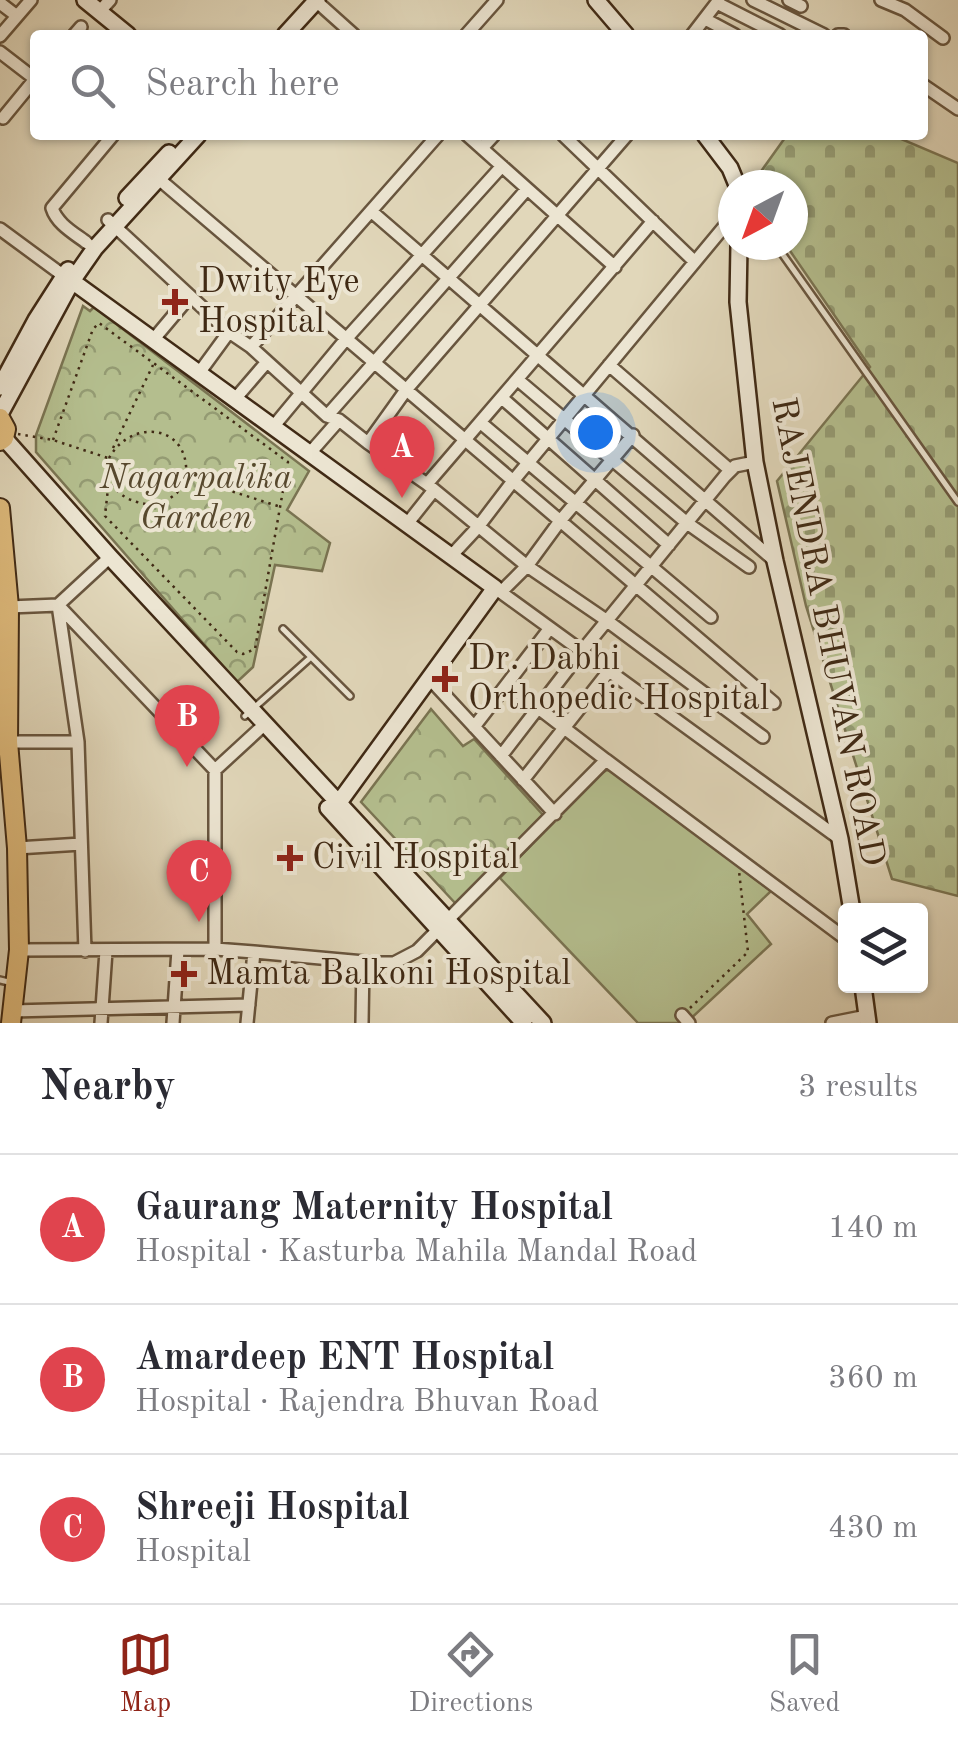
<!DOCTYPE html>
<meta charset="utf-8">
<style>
:root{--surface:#fff;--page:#f2f2f3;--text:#2b2b33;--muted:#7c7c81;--line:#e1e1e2;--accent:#8f2418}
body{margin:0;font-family:"Old Standard TT",serif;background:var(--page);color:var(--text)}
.controls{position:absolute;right:30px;bottom:30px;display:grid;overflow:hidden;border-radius:10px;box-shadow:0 2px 8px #0004}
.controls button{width:90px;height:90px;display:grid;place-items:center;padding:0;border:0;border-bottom:2px solid var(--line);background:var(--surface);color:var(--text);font:50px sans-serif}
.compass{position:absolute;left:718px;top:170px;width:90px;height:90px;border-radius:50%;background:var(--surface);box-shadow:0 2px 8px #0004;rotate:221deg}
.you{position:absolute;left:595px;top:432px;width:35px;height:35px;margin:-25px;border:8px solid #fff;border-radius:50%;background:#1a73e8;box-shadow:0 0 0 15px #1a73e833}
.badge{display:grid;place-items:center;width:65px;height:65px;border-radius:50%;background:var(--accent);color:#fff;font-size:32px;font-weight:700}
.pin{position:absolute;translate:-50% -82px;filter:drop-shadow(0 2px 5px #0008)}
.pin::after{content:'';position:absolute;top:52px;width:35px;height:30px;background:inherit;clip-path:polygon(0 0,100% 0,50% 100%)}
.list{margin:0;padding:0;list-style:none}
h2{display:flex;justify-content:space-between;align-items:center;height:130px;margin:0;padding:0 40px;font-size:42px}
h2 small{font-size:32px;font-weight:400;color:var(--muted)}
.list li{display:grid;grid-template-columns:65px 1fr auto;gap:30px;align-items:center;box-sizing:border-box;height:150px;padding:0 40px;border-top:2px solid var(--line)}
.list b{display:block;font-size:38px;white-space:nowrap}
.list p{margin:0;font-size:32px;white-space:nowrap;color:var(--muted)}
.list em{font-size:32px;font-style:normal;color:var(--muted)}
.icon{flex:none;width:55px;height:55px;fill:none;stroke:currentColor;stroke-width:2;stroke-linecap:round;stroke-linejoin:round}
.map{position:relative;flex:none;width:958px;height:1023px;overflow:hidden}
.search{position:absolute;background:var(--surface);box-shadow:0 2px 8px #0004;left:30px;right:30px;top:30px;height:110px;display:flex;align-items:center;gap:25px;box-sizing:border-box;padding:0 35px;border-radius:10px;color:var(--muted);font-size:38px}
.sheet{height:580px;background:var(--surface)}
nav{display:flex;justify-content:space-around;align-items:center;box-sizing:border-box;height:140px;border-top:2px solid var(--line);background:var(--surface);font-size:28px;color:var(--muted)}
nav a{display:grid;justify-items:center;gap:5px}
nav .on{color:var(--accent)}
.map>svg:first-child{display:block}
.cemetery{fill:url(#cemetery-stones);stroke:#7a7452;stroke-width:2.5}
.park{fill:url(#park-crowns);stroke:#7a7452;stroke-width:2.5}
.pitch{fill:#b4be8e;stroke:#7a7452;stroke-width:2.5}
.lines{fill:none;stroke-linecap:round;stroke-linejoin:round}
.lane-casing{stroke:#68553e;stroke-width:10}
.street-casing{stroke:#68553e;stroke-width:16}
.secondary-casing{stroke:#402a15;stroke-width:20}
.primary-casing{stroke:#402a15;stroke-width:22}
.path{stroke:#402a15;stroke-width:2.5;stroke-dasharray:2.5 5;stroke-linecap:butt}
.lane{stroke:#ece5d2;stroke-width:5}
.street{stroke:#ece5d2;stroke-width:11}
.secondary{stroke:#ece5d2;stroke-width:15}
.primary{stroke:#e0bc7d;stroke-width:18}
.poi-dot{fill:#8f2418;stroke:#ece5d2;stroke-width:4}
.labels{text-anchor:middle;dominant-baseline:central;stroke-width:8;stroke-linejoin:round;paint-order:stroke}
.poi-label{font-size:35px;fill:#402a15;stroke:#ece5d2;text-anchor:start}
.park-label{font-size:35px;font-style:italic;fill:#57482d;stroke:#ece5d2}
.street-label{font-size:35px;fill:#402a15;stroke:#ece5d2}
</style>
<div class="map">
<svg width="958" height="1023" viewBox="0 0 958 1023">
<defs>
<pattern id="cemetery-stones" width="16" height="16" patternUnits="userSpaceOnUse" patternTransform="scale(2.5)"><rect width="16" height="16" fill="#b4be8e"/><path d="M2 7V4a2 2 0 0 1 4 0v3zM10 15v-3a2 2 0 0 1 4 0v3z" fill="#949b73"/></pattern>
<pattern id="park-crowns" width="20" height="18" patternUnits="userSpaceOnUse" patternTransform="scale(2.5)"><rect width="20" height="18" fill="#b4be8e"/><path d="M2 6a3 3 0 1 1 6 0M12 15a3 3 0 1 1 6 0" fill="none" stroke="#949b73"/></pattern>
</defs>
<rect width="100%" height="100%" fill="#e1d7ba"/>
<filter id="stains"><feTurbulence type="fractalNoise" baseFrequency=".002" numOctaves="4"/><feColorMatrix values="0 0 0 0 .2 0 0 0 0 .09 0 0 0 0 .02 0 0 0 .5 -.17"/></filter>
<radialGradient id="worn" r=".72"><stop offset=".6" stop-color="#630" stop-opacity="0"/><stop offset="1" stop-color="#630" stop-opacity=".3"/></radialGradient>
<!-- cemetery -->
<path class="cemetery" d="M 787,135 L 892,135 L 958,163 L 958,896 L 892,879 L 806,606 L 777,481 L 870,367 L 786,245 L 793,245 L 793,185 L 758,185 L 757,177 Z"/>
<!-- park -->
<path class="park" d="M 83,306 L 90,311 L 94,307 L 309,471 L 287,510 L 330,543 L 322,571 L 275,565 L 253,667 L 237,682 L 36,452 L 36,435 Z
M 431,709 L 463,746 L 474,739 L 543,815 L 456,904 L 361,802 Z"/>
<!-- pitch -->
<path class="pitch" d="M 607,770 L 613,771 L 771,891 L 747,914 L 771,944 L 686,1023 L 638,1023 L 500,878 L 595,777 Z"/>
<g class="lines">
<defs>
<path id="lane" d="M 776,245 L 958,502
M 283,629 L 350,696
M 245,716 L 310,658
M 0,980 L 13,983"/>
<path id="street" d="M 753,0 L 824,35
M 789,0 L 801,6
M 881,0 L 905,10 L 943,38
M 316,1 L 354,35
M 0,3 L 17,16
M 717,3 L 780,35
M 99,12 L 110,0
M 705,19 L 735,35
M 74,35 L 81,27
M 466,35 L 497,0
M 692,35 L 719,0
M 838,35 L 844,35
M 0,36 L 31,0
M 0,52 L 35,79
M 923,85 L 958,109
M 3,118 L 35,79
M 467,135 L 615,267
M 563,135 L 695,262
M 482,148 L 494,135
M 153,174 L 774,703
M 371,211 L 775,561
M 108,220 L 229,332 L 251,347 L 327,416 L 339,420 L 368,443 L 427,484 L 527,566 L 606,620 L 763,737
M 0,229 L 68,279
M 87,243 C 74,233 57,224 52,208 L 113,135
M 153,340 L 190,296
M 251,347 L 438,135
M 609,365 L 730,470
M 199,373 L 229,332
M 518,380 L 687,523 L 749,567
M 502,398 L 669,545
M 235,399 L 266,363
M 327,416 L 527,189
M 481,423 L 711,617
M 273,427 L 346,339 L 502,166
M 368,443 L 406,390 L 627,135
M 310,453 L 339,420
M 427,484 L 653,221
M 407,524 L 434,490
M 451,556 L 478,527 L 513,481 L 733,216
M 495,588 L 840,839
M 501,592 L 527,566 L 560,521 L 633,435
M 58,605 L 215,770
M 9,607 L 58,605 L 110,557
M 429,678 L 555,814
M 507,684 L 606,760
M 474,727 L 550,628
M 8,742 L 78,742 L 58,605
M 78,742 L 85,951
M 501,756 L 582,651 L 725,476 L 735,466 L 755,462
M 523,780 L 609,671
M 17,848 L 81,844
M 215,949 L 215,770 L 265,724
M 19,950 L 215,949 L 254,952 L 247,1023
M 254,952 L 375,963 L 394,963 L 417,951 L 606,760 L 846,939
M 12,1011 L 249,1005
M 682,1015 L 689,1023
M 101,1023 L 106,951
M 173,1023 L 178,950
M 362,1023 L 363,962
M 832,1023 L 867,1016"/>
<path id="secondary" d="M 85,0 L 128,35
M 596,0 L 626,35
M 285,35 L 317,0
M 705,135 L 730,168 L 737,185
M 127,198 L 169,153
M 739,245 L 738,302 L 755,462 L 775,561 L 840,839 L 852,911
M 72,281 L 495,588 L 332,812
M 0,387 L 36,320 L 68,270
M 0,414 L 72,281 L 95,248 L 198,135
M 4,438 L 110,557 L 543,1023
M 328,808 L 524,1023
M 863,986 L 868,1023"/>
<path id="primary" d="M 0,418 L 6,429 L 4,438 L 0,441
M 0,508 L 9,607 L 8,742 L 17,848 L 19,950 L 11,1023"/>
</defs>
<!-- lane casing -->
<use href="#lane" class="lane-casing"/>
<!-- street casing -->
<use href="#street" class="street-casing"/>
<!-- secondary casing -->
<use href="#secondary" class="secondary-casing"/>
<!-- primary casing -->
<use href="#primary" class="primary-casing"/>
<!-- path -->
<path class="path" d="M 18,434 L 53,440 L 108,458 C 106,493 129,505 161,505 L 177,493 L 186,477 L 278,506
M 53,440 L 93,329 L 99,323 L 288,462 L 255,649 L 243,654 L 237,652 L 105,516 L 109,479
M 113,448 L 153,365
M 109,458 C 132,417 190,425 186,475
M 690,1008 L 748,952 L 739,871"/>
<!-- lane -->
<use href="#lane" class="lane"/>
<!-- street -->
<use href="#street" class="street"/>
<!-- secondary -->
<use href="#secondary" class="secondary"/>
<!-- primary -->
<use href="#primary" class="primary"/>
</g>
<!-- markers -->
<g class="poi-dot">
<path d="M170 287h10v10h10v10h-10v10h-10v-10h-10v-10h10z"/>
<path d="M440 664h10v10h10v10h-10v10h-10v-10h-10v-10h10z"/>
<path d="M285 843h10v10h10v10h-10v10h-10v-10h-10v-10h10z"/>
<path d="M179 959h10v10h10v10h-10v10h-10v-10h-10v-10h10z"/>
</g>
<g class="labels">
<!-- poi labels -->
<g class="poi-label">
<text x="198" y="282">Dwity Eye<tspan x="198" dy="40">Hospital</tspan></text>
<text x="468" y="659">Dr. Dabhi<tspan x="468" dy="40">Orthopedic Hospital</tspan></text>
<text x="312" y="858">Civil Hospital</text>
<text x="206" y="974">Mamta Balkoni Hospital</text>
</g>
<!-- park labels -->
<g class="park-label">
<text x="196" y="478">Nagarpalika<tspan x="196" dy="40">Garden</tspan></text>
</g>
<!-- street labels -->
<g class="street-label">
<text transform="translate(827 632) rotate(79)">RAJENDRA BHUVAN ROAD</text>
</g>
</g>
<rect width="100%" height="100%" filter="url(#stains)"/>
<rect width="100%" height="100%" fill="url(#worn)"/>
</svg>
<div class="controls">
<button><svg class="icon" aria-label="layers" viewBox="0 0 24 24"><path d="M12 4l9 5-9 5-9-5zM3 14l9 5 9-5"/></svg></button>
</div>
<svg class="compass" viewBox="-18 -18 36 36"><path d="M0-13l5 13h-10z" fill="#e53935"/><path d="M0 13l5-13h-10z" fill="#7c7c81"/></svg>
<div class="you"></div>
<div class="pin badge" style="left:402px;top:498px;background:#e0444e">A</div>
<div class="pin badge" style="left:187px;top:767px;background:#e0444e">B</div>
<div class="pin badge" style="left:199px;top:922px;background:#e0444e">C</div>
<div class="search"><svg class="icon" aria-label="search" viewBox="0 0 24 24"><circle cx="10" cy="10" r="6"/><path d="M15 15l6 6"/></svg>Search here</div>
</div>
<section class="sheet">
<h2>Nearby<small>3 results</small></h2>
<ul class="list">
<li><span class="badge" style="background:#e0444e">A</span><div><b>Gaurang Maternity Hospital</b><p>Hospital · Kasturba Mahila Mandal Road</p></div><em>140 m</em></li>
<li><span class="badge" style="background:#e0444e">B</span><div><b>Amardeep ENT Hospital</b><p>Hospital · Rajendra Bhuvan Road</p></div><em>360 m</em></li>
<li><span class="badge" style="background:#e0444e">C</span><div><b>Shreeji Hospital</b><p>Hospital</p></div><em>430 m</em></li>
</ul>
</section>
<nav>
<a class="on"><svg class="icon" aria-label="map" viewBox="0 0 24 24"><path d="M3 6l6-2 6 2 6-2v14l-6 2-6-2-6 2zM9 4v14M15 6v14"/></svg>Map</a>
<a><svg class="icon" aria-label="directions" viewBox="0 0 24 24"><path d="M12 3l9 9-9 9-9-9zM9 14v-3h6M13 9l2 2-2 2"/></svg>Directions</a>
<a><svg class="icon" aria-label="saved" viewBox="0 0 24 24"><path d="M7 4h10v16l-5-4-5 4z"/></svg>Saved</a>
</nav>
